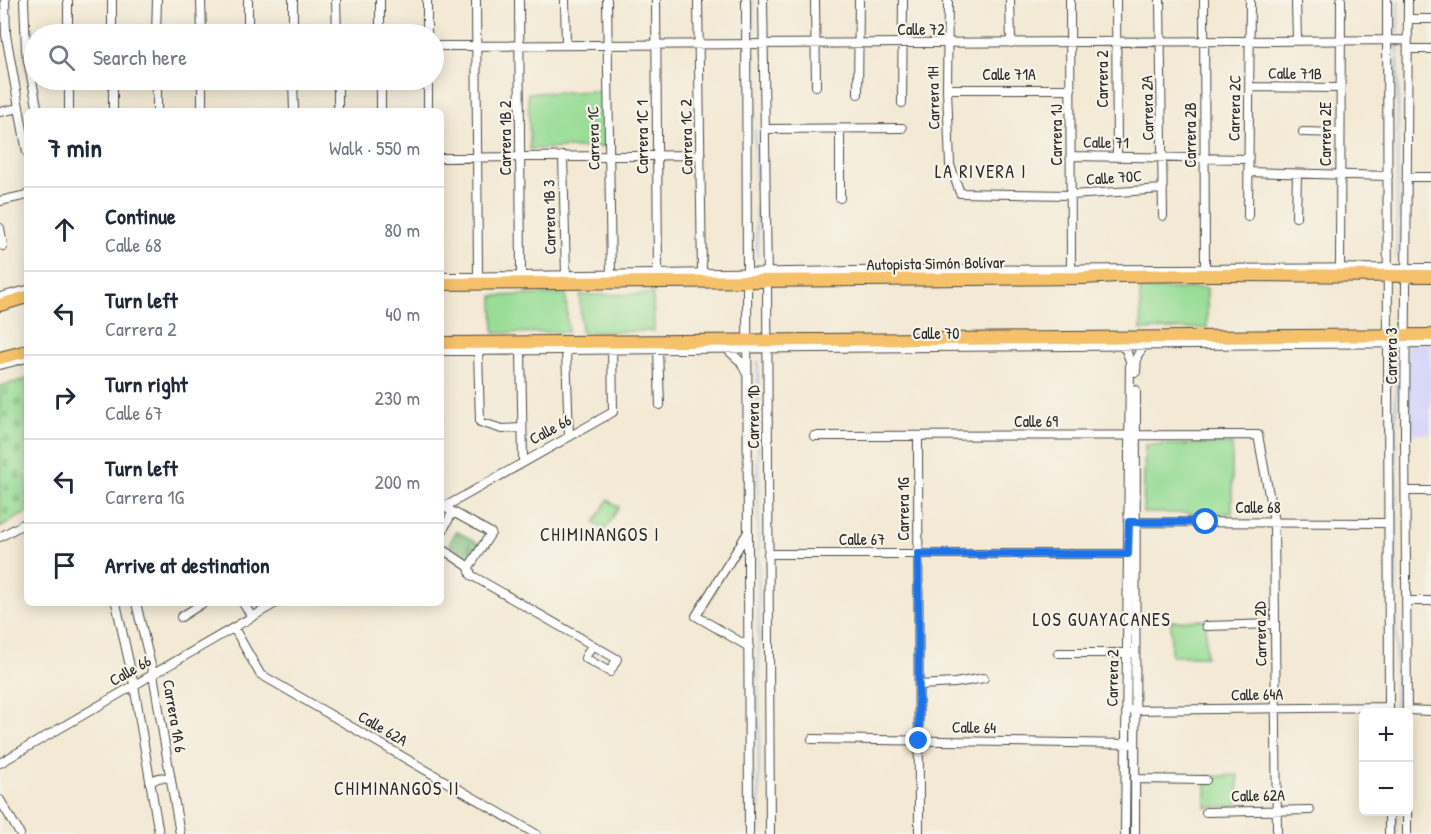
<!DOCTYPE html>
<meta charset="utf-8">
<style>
:root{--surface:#fff;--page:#f6f6f7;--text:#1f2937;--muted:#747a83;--line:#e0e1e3}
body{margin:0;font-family:"Patrick Hand",sans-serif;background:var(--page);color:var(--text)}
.controls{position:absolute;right:18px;bottom:18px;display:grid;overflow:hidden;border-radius:9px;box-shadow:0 3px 15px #0003}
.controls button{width:54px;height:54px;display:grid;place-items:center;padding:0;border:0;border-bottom:2px solid var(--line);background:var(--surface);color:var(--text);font:30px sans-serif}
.stop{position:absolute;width:18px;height:18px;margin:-14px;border:4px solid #1a73e8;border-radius:50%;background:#fff}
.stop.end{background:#1a73e8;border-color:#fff;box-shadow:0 2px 6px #0008}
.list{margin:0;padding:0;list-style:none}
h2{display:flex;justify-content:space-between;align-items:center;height:78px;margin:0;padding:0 24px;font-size:26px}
h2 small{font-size:20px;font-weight:400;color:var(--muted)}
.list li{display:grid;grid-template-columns:39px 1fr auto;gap:18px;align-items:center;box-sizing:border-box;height:84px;padding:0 24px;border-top:2px solid var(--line)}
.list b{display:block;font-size:22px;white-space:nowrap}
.list p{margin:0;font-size:20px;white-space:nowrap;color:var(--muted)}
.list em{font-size:20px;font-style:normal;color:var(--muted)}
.icon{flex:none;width:33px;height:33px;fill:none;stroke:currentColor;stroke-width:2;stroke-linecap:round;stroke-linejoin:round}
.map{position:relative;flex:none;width:1431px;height:834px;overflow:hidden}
.search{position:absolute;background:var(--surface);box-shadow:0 3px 15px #0003;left:24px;top:24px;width:420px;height:66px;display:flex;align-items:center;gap:15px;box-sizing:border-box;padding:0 21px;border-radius:33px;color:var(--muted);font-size:22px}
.panel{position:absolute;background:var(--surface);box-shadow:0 3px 15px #0003;left:24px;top:108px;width:420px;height:498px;border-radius:9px}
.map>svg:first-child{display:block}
.built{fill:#d9d7f8}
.forest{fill:url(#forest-firs);stroke:#527455;stroke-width:1.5}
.cemetery{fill:url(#cemetery-stones);stroke:#628460;stroke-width:1.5}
.park{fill:#98dd96;stroke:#628460;stroke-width:1.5}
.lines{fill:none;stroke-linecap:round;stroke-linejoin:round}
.stream{stroke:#7cade7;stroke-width:1.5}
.minor-casing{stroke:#494844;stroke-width:10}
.highway-casing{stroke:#494844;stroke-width:14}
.minor{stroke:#fff;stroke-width:8}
.highway{stroke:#f5c16b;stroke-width:12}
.route{stroke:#1a73e8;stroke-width:8}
.labels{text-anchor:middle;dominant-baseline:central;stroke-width:4.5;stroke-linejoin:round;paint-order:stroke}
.street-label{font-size:16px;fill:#2b2b2b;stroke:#f7f3e8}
.neighbourhood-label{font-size:18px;letter-spacing:1.5px;fill:#2b2b2b;stroke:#f7f3e8}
</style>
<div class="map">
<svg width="1431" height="834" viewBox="0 0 1431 834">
<defs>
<pattern id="forest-firs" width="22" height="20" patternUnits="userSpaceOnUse" patternTransform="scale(1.5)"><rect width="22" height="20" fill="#7abc7f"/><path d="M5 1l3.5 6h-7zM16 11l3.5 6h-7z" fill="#649968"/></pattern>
<pattern id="cemetery-stones" width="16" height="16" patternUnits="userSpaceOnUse" patternTransform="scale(1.5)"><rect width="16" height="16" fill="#98dd96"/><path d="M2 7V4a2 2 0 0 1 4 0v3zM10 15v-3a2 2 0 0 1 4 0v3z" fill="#83be81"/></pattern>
</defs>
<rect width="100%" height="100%" fill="#f7f3e8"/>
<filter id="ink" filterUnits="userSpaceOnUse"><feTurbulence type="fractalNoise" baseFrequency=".0167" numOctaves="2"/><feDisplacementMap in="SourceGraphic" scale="12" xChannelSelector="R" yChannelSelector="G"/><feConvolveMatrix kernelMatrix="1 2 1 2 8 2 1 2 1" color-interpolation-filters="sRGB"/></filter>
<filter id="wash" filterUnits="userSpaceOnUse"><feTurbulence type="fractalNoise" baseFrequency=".008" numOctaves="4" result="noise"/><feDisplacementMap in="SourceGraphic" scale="24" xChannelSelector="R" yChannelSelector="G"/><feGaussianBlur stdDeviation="1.35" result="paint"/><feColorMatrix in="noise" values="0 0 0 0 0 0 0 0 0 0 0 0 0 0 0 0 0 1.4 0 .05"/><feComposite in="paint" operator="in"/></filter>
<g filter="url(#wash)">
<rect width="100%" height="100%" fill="#f3e9d4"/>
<!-- built -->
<path class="built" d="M 1431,343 L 1431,434 L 1405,434 L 1406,344 Z"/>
<!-- forest -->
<path class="forest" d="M 456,531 L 480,544 L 473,558 L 449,544 Z"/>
<!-- cemetery -->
<path class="cemetery" d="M 27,379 L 27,512 L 0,528 L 0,386 Z"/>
<!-- park -->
<path class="park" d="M 605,91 L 607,147 L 530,149 L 528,93 Z
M 1207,288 L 1207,328 L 1141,330 L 1140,290 Z
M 566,294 L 568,332 L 494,333 L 493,296 Z
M 653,294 L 654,331 L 581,332 L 580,295 Z
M 1232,444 L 1232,513 L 1143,513 L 1145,445 Z
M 608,500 L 619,507 L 605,530 L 594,523 Z
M 1206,620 L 1206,656 L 1171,656 L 1171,621 Z
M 1238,775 L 1238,806 L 1206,807 L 1206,777 Z"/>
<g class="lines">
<!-- stream -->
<path class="stream" d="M 753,0 L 753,35
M 1398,33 L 1398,0
M 754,53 L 755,120
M 755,129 L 756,189
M 756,207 L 757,257
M 1397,257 L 1398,45
M 1396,356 L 1396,712
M 758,361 L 759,834
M 1396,812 L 1396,834"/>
</g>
</g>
<g filter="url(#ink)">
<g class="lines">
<defs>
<path id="minor" d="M 5,0 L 6,35 L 27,152
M 24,0 L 26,51 L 38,111
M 68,0 L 68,34
M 112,0 L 112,34
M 201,0 L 202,34
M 293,0 L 293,34
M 336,0 L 337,34
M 380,0 L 380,34
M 427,0 L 427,34
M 476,0 L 478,276
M 519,0 L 521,276
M 565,0 L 566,45
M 607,0 L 611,279
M 656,0 L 658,274
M 698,0 L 702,273
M 746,0 L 749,834
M 763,0 L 767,282 L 770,834
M 815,0 L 816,86
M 948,0 L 947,89 L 950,165 L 960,193 L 1071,195 L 1163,189
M 1010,0 L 1011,43
M 1070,0 L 1071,270
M 1116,0 L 1117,157
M 1160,0 L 1163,216
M 1204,0 L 1205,269
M 1296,0 L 1297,41
M 1387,0 L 1389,712
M 1408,19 L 1431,19
M 156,34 L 157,0
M 248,34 L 248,0
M 434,46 L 1408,40
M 1408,49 L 1431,49
M 69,80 L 69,111
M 113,80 L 113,111
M 157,80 L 157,111
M 293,80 L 294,111
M 338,80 L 338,111
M 381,80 L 381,111
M 428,80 L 428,111
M 1249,87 L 1340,88
M 947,89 L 1071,89
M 858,94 L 859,0
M 902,103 L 903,0
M 202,111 L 202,80
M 0,112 L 19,108
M 765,129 L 902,128
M 1303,132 L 1340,133
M 563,156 L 566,276
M 1071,156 L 1248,159
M 441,158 L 701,155
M 1248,172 L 1388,176
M 1407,177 L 1431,177
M 840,198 L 840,129
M 0,201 L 27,195
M 1248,217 L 1250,0
M 1296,217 L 1297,174
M 0,228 L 3,246
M 1340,268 L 1341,0
M 441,277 L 926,270 L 1431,268
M 0,297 L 27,290
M 1121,346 L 1126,350 L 1130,361 L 1125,834
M 478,350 L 480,422 L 502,429 L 522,428
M 521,350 L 523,461
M 566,350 L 569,436
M 658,350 L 660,405
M 728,350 L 740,361 L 747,374
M 441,351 L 1431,343
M 0,365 L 27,358
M 1136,372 L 1137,356 L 1144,346
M 814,436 L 1258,435 L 1274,522 L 1277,834
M 918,436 L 919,834
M 1406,491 L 1431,491
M 444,507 L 491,533 L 469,567 L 471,575 L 617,659 L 610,672 L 585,658 L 592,645
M 441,509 L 613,412 L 612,346
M 1131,522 L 1388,523
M 748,532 L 696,616 L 749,647
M 441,534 L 452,513
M 0,537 L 27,522
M 441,548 L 469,567
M 768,554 L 1132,554
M 1406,601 L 1431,601
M 116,603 L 134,685 L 159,834
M 136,603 L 153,674 L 180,834
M 243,603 L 252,617
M 181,617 L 203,603
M 1206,626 L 1275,624
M 234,628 L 260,674 L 536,834
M 1058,653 L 1132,653
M 919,685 L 955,683 L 984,678
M 1131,710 L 1389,707
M 1407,710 L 1431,711
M 1407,712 L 1405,434 L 1408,0
M 812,739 L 1132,744
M 0,763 L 276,603
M 1135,779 L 1206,780
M 150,783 C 157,777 162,776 171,779
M 0,800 L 20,834
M 1206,812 L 1310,810
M 1389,812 L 1389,834
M 1407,812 L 1407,834
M 1135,834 L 1136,390"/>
<path id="highway" d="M 441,284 L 1084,278 L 1117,276 L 1206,275 L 1431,276
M 0,305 L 27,297
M 441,343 L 1431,335
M 0,358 L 27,351"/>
</defs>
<!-- minor casing -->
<use href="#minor" class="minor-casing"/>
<!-- highway casing -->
<use href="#highway" class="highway-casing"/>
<!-- minor -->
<use href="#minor" class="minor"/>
<!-- highway -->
<use href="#highway" class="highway"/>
</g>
</g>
<g class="lines" filter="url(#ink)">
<!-- route -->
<path class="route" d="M 919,741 L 918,554 L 1128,554 L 1129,522 L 1206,522"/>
</g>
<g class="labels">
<!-- street labels -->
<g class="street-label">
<text x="921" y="29">Calle 72</text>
<text transform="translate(1295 73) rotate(1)">Calle 71B</text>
<text x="1009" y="74">Calle 71A</text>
<text transform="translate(1102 79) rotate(-90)">Carrera 2</text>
<text transform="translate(933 98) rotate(-91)">Carrera 1H</text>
<text transform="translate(1147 108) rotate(-91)">Carrera 2A</text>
<text transform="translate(1234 108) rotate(-89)">Carrera 2C</text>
<text transform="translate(1325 134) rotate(-90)">Carrera 2E</text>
<text transform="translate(1056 135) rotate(-90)">Carrera 1J</text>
<text transform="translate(1190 135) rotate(-90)">Carrera 2B</text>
<text transform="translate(642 137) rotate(-90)">Carrera 1C 1</text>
<text transform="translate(686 137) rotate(-91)">Carrera 1C 2</text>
<text transform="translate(505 138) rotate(-90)">Carrera 1B 2</text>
<text transform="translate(593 138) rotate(-91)">Carrera 1C</text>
<text transform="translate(1106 142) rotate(1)">Calle 71</text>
<text transform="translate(1114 177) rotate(-4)">Calle 70C</text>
<text transform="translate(549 217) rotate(-91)">Carrera 1B 3</text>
<text transform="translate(936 263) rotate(-1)">Autopista Simón Bolívar</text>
<text x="936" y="333">Calle 70</text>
<text transform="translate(1391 356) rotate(-90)">Carrera 3</text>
<text transform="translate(753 417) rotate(-90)">Carrera 1D</text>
<text x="1036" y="421">Calle 69</text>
<text transform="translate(550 429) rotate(-29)">Calle 66</text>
<text x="1258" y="507">Calle 68</text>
<text transform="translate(903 509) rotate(-90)">Carrera 1G</text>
<text x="862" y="539">Calle 67</text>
<text transform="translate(1260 634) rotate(-91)">Carrera 2D</text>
<text transform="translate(130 670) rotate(-30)">Calle 66</text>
<text transform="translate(1112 678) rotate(-89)">Carrera 2</text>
<text transform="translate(1257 694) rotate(-1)">Calle 64A</text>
<text transform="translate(175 716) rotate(80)">Carrera 1A 6</text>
<text transform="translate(974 727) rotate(1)">Calle 64</text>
<text transform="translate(383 728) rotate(30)">Calle 62A</text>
<text transform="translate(1258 795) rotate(-1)">Calle 62A</text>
</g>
<!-- neighbourhood labels -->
<g class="neighbourhood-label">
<text x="981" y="171">LA RIVERA I</text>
<text x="600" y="534">CHIMINANGOS I</text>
<text x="1102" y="619">LOS GUAYACANES</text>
<text x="397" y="788">CHIMINANGOS II</text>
</g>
</g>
</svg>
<div class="controls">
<button>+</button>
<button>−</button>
</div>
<div class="stop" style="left:1206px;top:522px"></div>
<div class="stop end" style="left:919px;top:741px"></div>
<div class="search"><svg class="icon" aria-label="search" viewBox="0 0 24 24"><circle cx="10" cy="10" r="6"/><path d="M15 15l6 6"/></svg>Search here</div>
<section class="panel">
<h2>7 min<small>Walk · 550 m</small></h2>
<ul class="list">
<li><svg class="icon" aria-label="ahead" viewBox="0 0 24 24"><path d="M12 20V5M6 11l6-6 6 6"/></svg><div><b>Continue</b><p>Calle 68</p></div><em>80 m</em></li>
<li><svg class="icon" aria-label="left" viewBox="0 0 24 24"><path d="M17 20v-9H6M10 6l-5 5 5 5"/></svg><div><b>Turn left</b><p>Carrera 2</p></div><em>40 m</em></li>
<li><svg class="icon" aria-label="right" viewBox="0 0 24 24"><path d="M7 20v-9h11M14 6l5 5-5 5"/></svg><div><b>Turn right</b><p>Calle 67</p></div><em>230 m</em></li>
<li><svg class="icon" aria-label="left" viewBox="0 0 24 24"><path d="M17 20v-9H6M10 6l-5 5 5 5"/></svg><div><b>Turn left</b><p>Carrera 1G</p></div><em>200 m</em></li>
<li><svg class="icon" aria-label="arrive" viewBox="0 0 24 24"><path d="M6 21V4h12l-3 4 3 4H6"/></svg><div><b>Arrive at destination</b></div></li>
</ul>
</section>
</div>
